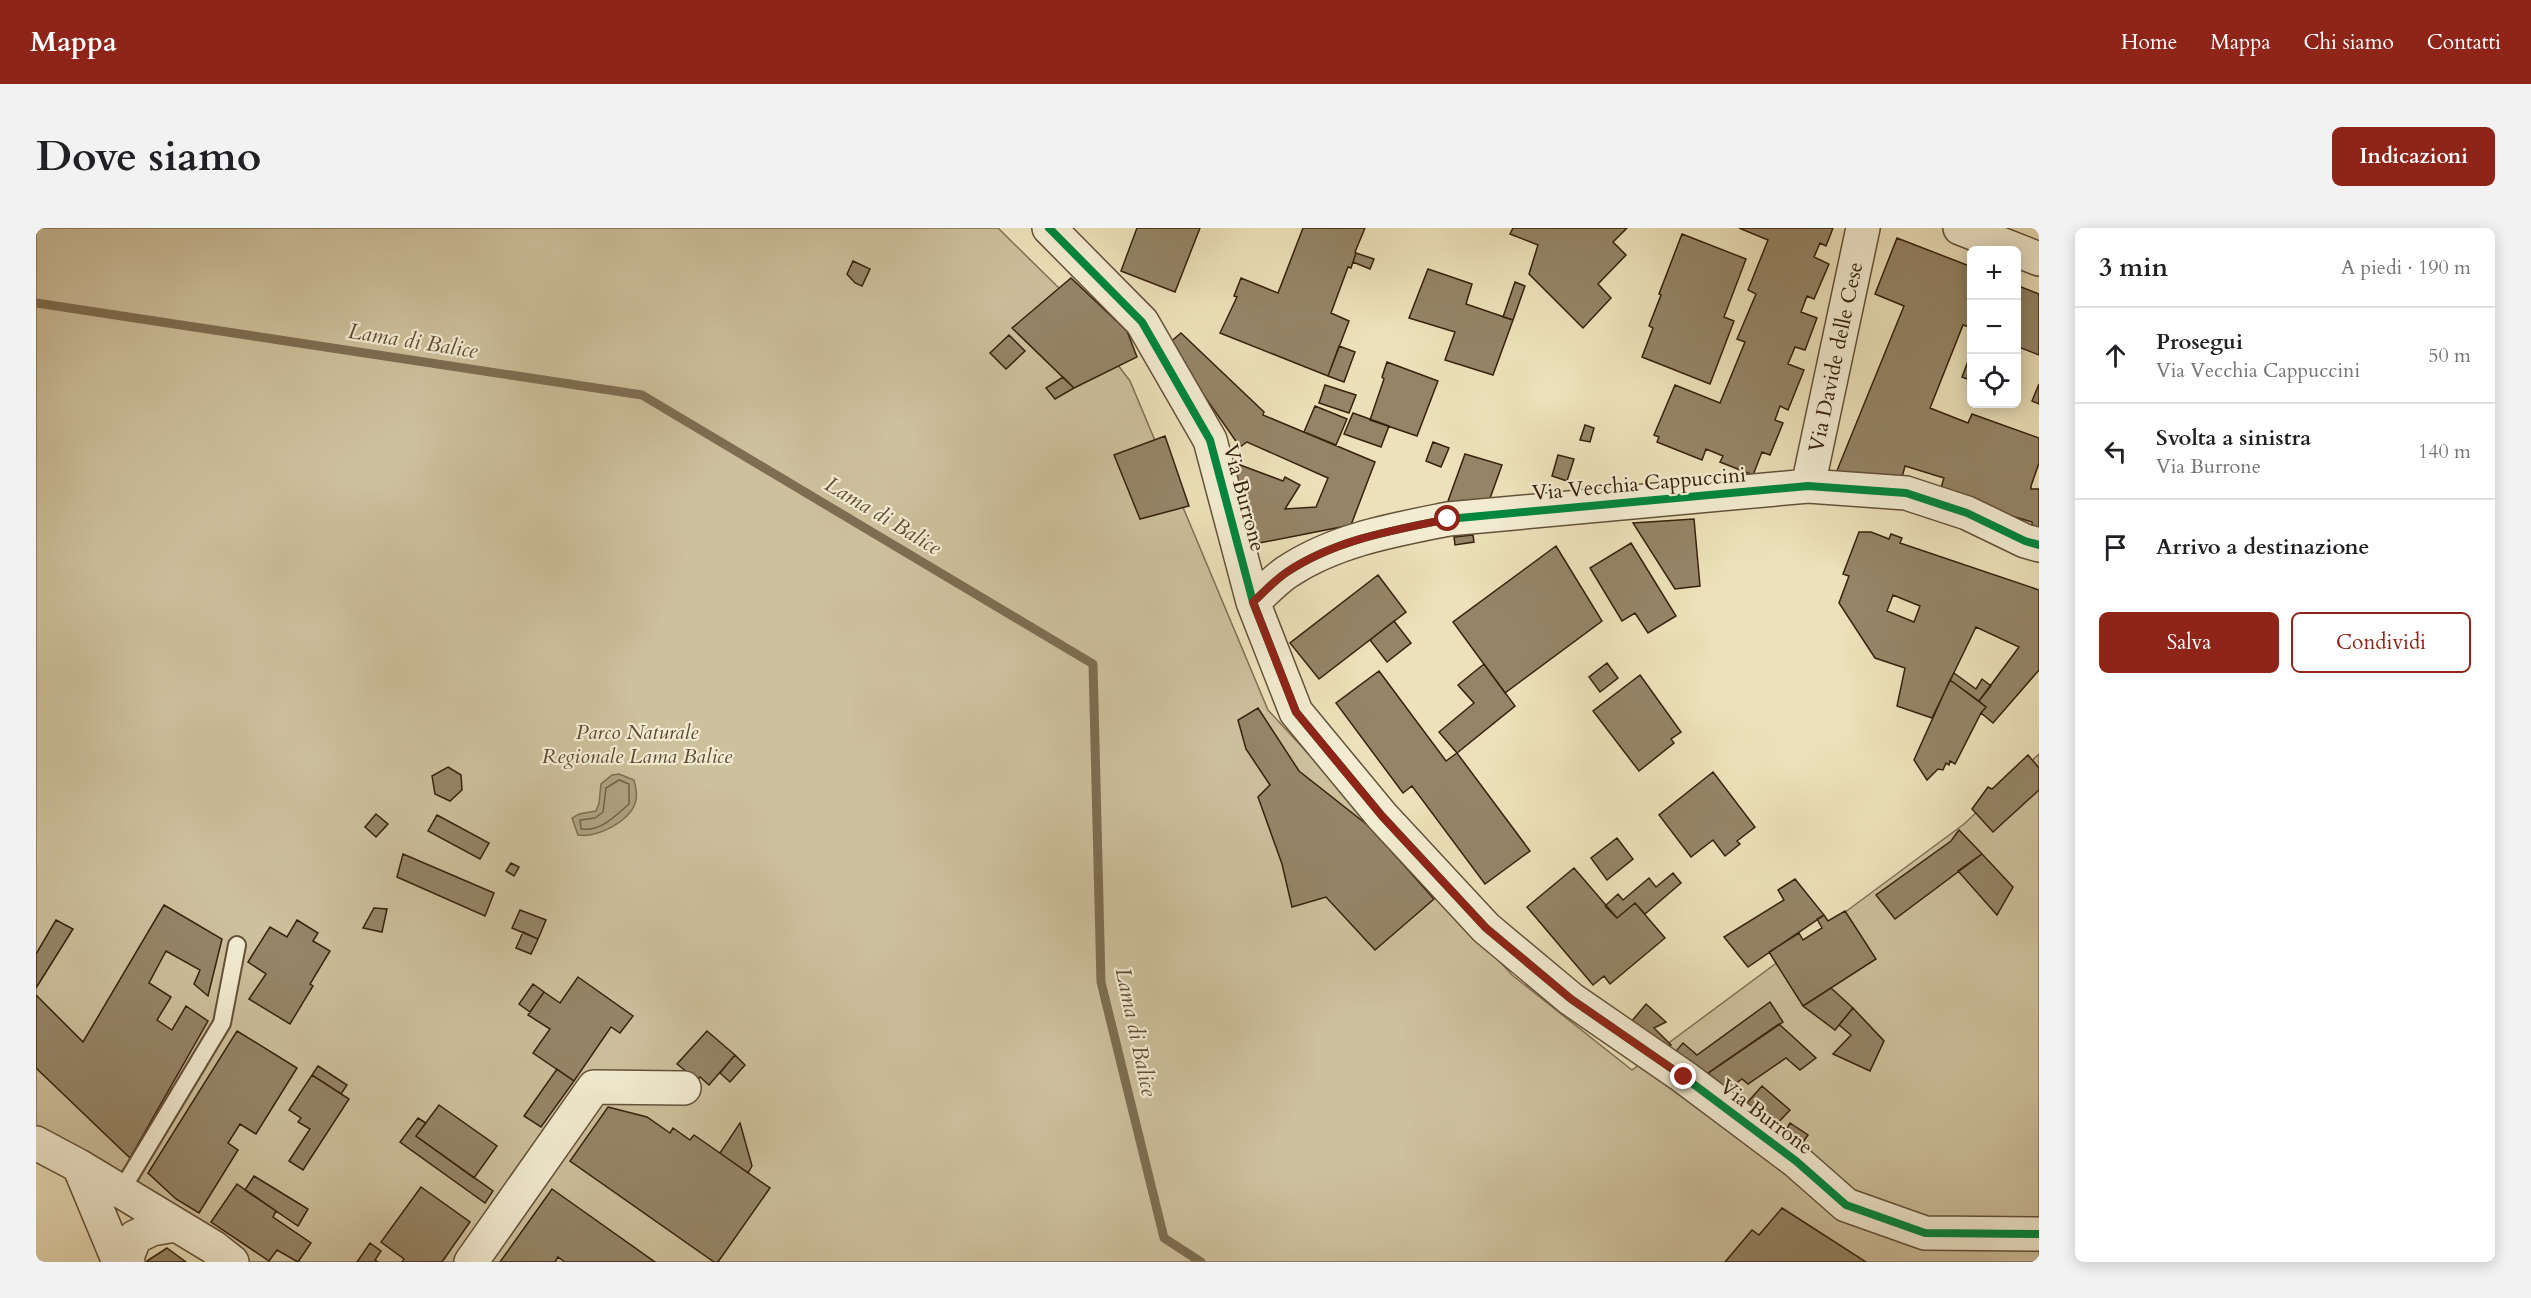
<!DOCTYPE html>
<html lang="it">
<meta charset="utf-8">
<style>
:root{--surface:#fff;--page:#f2f2f2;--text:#202124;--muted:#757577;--line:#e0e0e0;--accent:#8f2418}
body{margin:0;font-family:Cardo,serif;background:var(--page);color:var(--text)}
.controls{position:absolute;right:18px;top:18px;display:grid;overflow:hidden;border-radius:9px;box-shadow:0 3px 15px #0003}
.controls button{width:54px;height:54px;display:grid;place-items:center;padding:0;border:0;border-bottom:2px solid var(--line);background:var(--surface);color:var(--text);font:30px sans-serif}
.stop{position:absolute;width:18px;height:18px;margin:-14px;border:4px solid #8f2418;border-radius:50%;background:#fff}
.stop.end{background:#8f2418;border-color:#fff;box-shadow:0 2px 6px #0008}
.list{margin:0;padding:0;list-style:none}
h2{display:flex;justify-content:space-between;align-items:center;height:78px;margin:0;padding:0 24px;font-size:26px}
h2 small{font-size:20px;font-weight:400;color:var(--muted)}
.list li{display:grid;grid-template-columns:39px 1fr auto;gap:18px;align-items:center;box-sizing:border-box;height:96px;padding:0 24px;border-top:2px solid var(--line)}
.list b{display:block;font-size:22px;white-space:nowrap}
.list p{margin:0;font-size:20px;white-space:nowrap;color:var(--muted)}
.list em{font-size:20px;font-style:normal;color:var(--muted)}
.actions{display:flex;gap:12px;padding:18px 24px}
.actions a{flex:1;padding:14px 0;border:2px solid var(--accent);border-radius:9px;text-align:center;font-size:21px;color:var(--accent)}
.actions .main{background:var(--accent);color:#fff}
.icon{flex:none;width:33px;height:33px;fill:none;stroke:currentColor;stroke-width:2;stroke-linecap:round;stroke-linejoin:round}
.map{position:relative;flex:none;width:2003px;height:1034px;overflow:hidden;border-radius:9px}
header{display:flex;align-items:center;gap:36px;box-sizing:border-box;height:84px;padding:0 30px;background:var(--accent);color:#fff}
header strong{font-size:28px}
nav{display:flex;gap:33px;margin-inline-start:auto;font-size:21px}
.intro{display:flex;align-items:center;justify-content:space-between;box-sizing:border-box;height:144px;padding:0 36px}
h1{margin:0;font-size:42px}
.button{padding:15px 27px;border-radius:9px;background:var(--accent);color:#fff;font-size:21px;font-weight:700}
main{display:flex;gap:36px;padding:0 36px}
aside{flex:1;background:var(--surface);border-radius:9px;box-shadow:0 3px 15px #0003}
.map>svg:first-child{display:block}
.green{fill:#cdc09d;stroke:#827055;stroke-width:1.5}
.water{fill:#aea07f;stroke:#7e6d51;stroke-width:1.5}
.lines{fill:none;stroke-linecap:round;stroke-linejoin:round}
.shore{stroke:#726046;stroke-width:1.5}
.stream{stroke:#7e6d51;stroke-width:9}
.building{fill:#958567;stroke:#37210d;stroke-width:1.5;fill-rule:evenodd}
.service-casing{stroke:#645138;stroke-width:20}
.minor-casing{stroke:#645138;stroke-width:36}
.tertiary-casing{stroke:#645138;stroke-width:36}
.service{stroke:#f3ecd2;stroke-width:16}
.minor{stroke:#f3ecd2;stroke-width:33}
.tertiary{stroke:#f3ecd2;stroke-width:33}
.cycleway-casing{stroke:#f3ecd2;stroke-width:11}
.cycleway{stroke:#00873e;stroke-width:8}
.route{stroke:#8f2418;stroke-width:8}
.labels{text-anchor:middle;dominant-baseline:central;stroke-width:4.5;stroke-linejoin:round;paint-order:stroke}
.street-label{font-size:21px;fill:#37210d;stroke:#f3ecd2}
.park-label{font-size:21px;font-style:italic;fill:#5c4931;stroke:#f3ecd2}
.water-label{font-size:22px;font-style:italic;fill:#614d35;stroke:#f3ecd2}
</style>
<header>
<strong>Mappa</strong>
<nav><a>Home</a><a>Mappa</a><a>Chi siamo</a><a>Contatti</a></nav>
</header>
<div class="intro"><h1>Dove siamo</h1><a class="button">Indicazioni</a></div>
<main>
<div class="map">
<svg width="2003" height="1034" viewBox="0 0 2003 1034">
<rect width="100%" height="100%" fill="#ece1ba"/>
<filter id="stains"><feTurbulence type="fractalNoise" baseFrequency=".00333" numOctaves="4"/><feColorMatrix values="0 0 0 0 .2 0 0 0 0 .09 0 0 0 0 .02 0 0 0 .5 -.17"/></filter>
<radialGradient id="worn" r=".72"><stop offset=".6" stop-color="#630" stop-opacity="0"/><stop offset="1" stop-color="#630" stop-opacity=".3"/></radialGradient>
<!-- green -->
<path class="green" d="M 0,0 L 962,0 L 1025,62 L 1094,153 L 1232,482 L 1476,747 L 1596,842 L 1928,596 L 2003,526 L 2003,1034 L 203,1034 L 0,907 Z"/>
<!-- water -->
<path class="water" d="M 583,546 L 598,552 C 600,559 602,568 599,576 C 592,594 561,610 542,607 L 536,590 L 543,586 L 560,583 L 563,575 L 565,556 L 576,547 Z"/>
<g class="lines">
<!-- shore -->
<path class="shore" d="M 583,552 L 593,556 L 593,576 C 579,588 565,604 545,601 L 544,592 L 559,590 L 567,584 L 570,560 Z"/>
<!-- stream -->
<path class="stream" d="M 0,75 L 606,167 L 1057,436 L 1065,754 L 1128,1010 L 1165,1034"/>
</g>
<!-- building -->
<path class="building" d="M 1101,0 L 1164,0 L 1139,64 L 1085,43 Z
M 1267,0 L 1329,0 L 1319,24 L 1320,25 L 1315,40 L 1312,39 L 1295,85 L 1313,93 L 1292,148 L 1184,105 L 1201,69 L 1198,68 L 1205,50 L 1242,65 Z
M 1477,0 L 1591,0 L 1577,14 L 1590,27 L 1562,56 L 1575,70 L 1547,100 L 1493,46 L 1502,17 L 1474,6 Z
M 1703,0 L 1797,0 L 1790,18 L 1784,15 L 1778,29 L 1793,36 L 1778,71 L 1771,68 L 1765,84 L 1781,90 L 1769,122 L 1759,119 L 1752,136 L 1768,142 L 1752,182 L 1744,178 L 1739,192 L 1747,195 L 1734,227 L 1726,224 L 1717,247 L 1684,234 L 1687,228 L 1670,221 L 1666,232 L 1621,214 L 1623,209 L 1618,207 L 1639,157 L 1684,175 L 1709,114 L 1701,111 L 1720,66 L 1712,62 L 1732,12 Z
M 1646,6 L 1710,31 L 1688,89 L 1698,93 L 1674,156 L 1606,129 L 1617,100 L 1613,98 L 1625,67 L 1623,66 Z
M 1861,10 L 1936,39 L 1936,100 L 1927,97 L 1894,180 L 1932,195 L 1936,186 L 2003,210 L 2003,235 L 1995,258 L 1995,261 L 2003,261 L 2003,307 L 1997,308 L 1996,294 L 1903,266 L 1908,250 L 1869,238 L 1865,253 L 1798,250 L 1868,78 L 1839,66 Z
M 1320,25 L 1338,31 L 1334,41 L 1317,34 Z
M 817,33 L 834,41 L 826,58 L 819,55 L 811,46 Z
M 1392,41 L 1436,56 L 1430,76 L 1477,92 L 1457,147 L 1409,132 L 1419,104 L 1373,90 Z
M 1035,50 L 1091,103 L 1101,129 L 1038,160 L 976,100 Z
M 1479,54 L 1489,58 L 1477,92 L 1467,89 Z
M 1980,57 L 2003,66 L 2003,127 L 1980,118 Z
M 1145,105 L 1228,184 L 1227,187 L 1339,234 L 1315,297 L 1208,318 L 1188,231 L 1247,253 L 1249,249 L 1264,257 L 1249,281 L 1280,279 L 1292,250 L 1211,214 L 1204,219 L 1162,159 L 1125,122 Z
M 973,107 L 989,123 L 970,141 L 954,125 Z
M 1303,118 L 1319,124 L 1308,154 L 1292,148 Z
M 1935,125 L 1936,126 L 1936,153 L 1926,149 Z
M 1351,134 L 1402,153 L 1381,208 L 1334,192 L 1348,151 L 1346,149 Z
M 1027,149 L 1038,160 L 1019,171 L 1010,160 Z
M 2003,156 L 2003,176 L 1996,173 Z
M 1289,157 L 1320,167 L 1313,185 L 1283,175 Z
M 1279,178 L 1311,191 L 1300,217 L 1268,204 Z
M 1317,185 L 1353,198 L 1345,219 L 1308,206 Z
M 1549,197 L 1558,200 L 1554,214 L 1544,212 Z
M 1129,208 L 1153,278 L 1104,291 L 1078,227 Z
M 1397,214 L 1413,220 L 1405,239 L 1390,233 Z
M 1429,226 L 1466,237 L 1453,273 L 1411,276 Z
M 1522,227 L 1538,231 L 1531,253 L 1516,248 Z
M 1658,291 L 1664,358 L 1639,361 L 1597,295 Z
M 1823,304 L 1835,304 L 1853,311 L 1855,306 L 1866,310 L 1864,315 L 2003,362 L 2003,442 L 1957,495 L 1945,485 L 1950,479 L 1943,473 L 1983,419 L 1940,399 L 1896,490 L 1861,478 L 1869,440 L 1839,430 L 1803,375 L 1813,348 L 1807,346 ZM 1857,367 L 1884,378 L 1878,394 L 1851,383 Z
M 1437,307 L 1438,314 L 1419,317 L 1418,309 Z
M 1595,315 L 1640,388 L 1612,405 L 1599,385 L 1586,393 L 1554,340 Z
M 1520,318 L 1566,393 L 1469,465 L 1417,394 Z
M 1342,347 L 1370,384 L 1283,451 L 1254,415 Z
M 1358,393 L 1375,415 L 1351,434 L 1334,412 Z
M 1571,435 L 1582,450 L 1564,464 L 1553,449 Z
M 1448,436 L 1479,478 L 1421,525 L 1403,504 L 1438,475 L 1422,457 Z
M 1343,443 L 1410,533 L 1421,525 L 1494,623 L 1449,656 L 1376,558 L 1367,565 L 1300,475 Z
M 1918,445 L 1940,461 L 1946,451 L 1955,458 L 1943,473 L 1914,452 Z
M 1604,447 L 1645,504 L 1635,511 L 1638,515 L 1603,543 L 1557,483 Z
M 1914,452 L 1950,479 L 1945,485 L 1919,536 L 1914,533 L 1913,537 L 1910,535 L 1907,542 L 1902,541 L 1891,552 L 1878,532 Z
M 1222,480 L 1263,543 L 1334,599 L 1398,671 L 1339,722 L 1290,669 L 1256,679 L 1246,636 L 1222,569 L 1234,557 L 1210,521 L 1202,492 Z
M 1992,527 L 2003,540 L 2003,562 L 1957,604 L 1936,581 L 1952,559 L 1956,561 Z
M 412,539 L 425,547 L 426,562 L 414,573 L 399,566 L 396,548 Z
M 1677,544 L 1719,599 L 1701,613 L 1704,616 L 1689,628 L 1677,612 L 1655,629 L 1623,587 Z
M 340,586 L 352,596 L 340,609 L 329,599 Z
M 401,587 L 453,615 L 444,631 L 392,603 Z
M 1923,602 L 1946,626 L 1859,691 L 1840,667 L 1915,613 Z
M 1581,610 L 1597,631 L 1571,652 L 1555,630 Z
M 367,626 L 458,665 L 449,688 L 361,649 Z
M 1946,626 L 1977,659 L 1961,687 L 1922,643 Z
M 475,635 L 483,639 L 478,648 L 470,643 Z
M 1538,640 L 1581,690 L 1599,675 L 1629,710 L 1574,756 L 1568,748 L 1557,757 L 1491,679 Z
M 1637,645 L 1645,655 L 1609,686 L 1599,675 L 1581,690 L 1569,678 L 1582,666 L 1587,672 L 1613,650 L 1620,659 Z
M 1759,651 L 1788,687 L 1712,739 L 1688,709 L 1748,672 L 1742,662 Z
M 128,677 L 186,711 L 172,768 L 158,756 L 164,742 L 130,723 L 113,755 L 135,769 L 121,792 L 136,802 L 150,778 L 172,793 L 94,930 L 0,840 L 0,767 L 47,814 Z
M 338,680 L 351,681 L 346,704 L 327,700 Z
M 484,682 L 510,692 L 502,711 L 476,700 Z
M 1809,683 L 1840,731 L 1767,778 L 1733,724 L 1763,705 L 1767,712 L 1786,700 L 1781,691 L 1788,687 L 1792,693 Z
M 20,692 L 37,701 L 0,760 L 0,726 Z
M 261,692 L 282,705 L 277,713 L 294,723 L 274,756 L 277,758 L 254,796 L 213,771 L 230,746 L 212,734 L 234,699 L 251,709 Z
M 487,704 L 502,711 L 495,726 L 480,720 Z
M 542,749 L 597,788 L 584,805 L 575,799 L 538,853 L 497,825 L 514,801 L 492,787 L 508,764 L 524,775 Z
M 497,756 L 508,764 L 494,784 L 483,776 Z
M 1795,760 L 1817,780 L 1799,802 L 1767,778 Z
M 1734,774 L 1747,794 L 1665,850 L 1635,829 L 1647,815 L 1661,827 Z
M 1610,776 L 1630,794 L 1618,800 L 1635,817 L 1628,822 L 1595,794 Z
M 1817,780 L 1848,813 L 1834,843 L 1797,826 L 1815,807 L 1803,797 Z
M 1743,796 L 1780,830 L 1764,842 L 1750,830 L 1712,856 L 1706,851 L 1692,861 L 1672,845 Z
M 201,803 L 261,840 L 220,906 L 204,896 L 192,915 L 202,922 L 163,985 L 140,971 L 112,945 Z
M 671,803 L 699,827 L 673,857 L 664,849 L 661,852 L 641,836 Z
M 699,827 L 709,837 L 694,854 L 684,845 Z
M 282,838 L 311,857 L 305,866 L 276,847 Z
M 521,841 L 538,853 L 505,899 L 488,888 Z
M 276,847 L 313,871 L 267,942 L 253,933 L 274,901 L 262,894 L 265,890 L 253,882 Z
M 1726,858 L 1754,882 L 1737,900 L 1710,876 Z
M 403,877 L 461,918 L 438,950 L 380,908 Z
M 572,879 L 611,889 L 634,905 L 637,900 L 654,912 L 658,907 L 734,960 L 682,1034 L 678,1034 L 534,933 Z
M 382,890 L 390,895 L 380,908 L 457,963 L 449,975 L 364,914 Z
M 704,895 L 716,938 L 712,945 L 684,925 Z
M 1754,895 L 1772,907 L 1765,917 L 1748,905 Z
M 218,948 L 272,981 L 262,998 L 209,962 Z
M 201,956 L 240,983 L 237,989 L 275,1015 L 262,1034 L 241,1022 L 233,1033 L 175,994 Z
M 385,959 L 434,994 L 406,1034 L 366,1034 L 368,1031 L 345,1014 Z
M 516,961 L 619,1034 L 529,1034 L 522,1029 L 519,1034 L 464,1034 Z
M 1746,980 L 1830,1034 L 1689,1034 L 1716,1002 L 1723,1007 Z
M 334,1015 L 345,1023 L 339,1032 L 342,1034 L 321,1034 Z
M 131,1020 L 150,1034 L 111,1034 L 111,1033 Z"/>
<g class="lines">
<defs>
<path id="service" d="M 85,963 L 186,795 L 201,717"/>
<path id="minor" d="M 1013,0 L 1106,94 L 1174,212 L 1217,374 L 1260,484 L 1346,588 L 1450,700 L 1535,771 L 1648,849 L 1760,933 L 1810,977 L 1889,1005 L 2003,1006
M 1924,0 L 2003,31
M 1772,258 L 1827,0
M 1217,374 C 1228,364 1239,352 1251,344 C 1299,312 1357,302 1412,291 L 1772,258 L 1870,265 L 1931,285 L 1989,313 L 2003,317
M 435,1034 L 558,859 L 648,860"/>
<path id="tertiary" d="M 0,915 L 43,938 L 177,1019 L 196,1034
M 43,938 L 83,1034
M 92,1034 L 91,1029 L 99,1009 L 116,1001 L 139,997"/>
</defs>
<!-- service casing -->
<use href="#service" class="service-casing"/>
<!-- minor casing -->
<use href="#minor" class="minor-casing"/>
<!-- tertiary casing -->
<use href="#tertiary" class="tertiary-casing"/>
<!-- service -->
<use href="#service" class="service"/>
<!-- minor -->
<use href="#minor" class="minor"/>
<!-- tertiary -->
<use href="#tertiary" class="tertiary"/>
<defs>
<path id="cycleway" d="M 1013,0 L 1106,94 L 1174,212 L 1217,374 L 1260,484 L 1346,588 L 1450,700 L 1535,771 L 1648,849 L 1760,933 L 1810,977 L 1889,1005 L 2003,1006
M 1217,374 C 1228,364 1239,352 1251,344 C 1299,312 1357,302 1412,291 L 1772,258 L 1870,265 L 1931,285 L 1989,313 L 2003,317"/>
</defs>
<!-- cycleway casing -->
<use href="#cycleway" class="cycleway-casing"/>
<!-- cycleway -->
<use href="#cycleway" class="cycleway"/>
</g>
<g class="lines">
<!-- route -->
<path class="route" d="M 1412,291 C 1357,302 1299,312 1251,344 C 1239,352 1228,364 1217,374 L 1260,484 L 1346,588 L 1450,700 L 1535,771 L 1648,849"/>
</g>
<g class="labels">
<!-- street labels -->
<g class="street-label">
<text transform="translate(1800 129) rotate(-78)">Via Davide delle Cese</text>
<text transform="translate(1603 256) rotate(-5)">Via Vecchia Cappuccini</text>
<text transform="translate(1208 270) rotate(75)">Via Burrone</text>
<text transform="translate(1730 889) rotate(37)">Via Burrone</text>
</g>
<!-- park labels -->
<g class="park-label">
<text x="601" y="504">Parco Naturale<tspan x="601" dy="24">Regionale Lama Balice</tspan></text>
</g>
<!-- water labels -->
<g class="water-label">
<text transform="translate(377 113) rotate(9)">Lama di Balice</text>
<text transform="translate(847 288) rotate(31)">Lama di Balice</text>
<text transform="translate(1100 804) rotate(78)">Lama di Balice</text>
</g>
</g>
<rect width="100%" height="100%" filter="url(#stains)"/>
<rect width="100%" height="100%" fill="url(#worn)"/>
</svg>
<div class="controls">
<button>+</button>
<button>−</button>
<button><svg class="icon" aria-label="locate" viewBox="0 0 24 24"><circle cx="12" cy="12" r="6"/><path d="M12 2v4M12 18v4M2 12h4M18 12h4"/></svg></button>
</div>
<div class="stop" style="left:1412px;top:291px"></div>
<div class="stop end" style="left:1648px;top:849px"></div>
</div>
<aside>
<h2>3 min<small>A piedi · 190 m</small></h2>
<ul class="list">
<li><svg class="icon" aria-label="ahead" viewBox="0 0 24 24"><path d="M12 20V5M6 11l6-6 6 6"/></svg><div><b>Prosegui</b><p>Via Vecchia Cappuccini</p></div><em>50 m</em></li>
<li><svg class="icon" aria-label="left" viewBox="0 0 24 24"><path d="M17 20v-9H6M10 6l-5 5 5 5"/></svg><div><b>Svolta a sinistra</b><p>Via Burrone</p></div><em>140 m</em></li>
<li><svg class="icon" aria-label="arrive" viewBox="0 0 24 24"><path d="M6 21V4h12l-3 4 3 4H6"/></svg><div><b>Arrivo a destinazione</b></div></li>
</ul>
<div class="actions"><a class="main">Salva</a><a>Condividi</a></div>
</aside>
</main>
